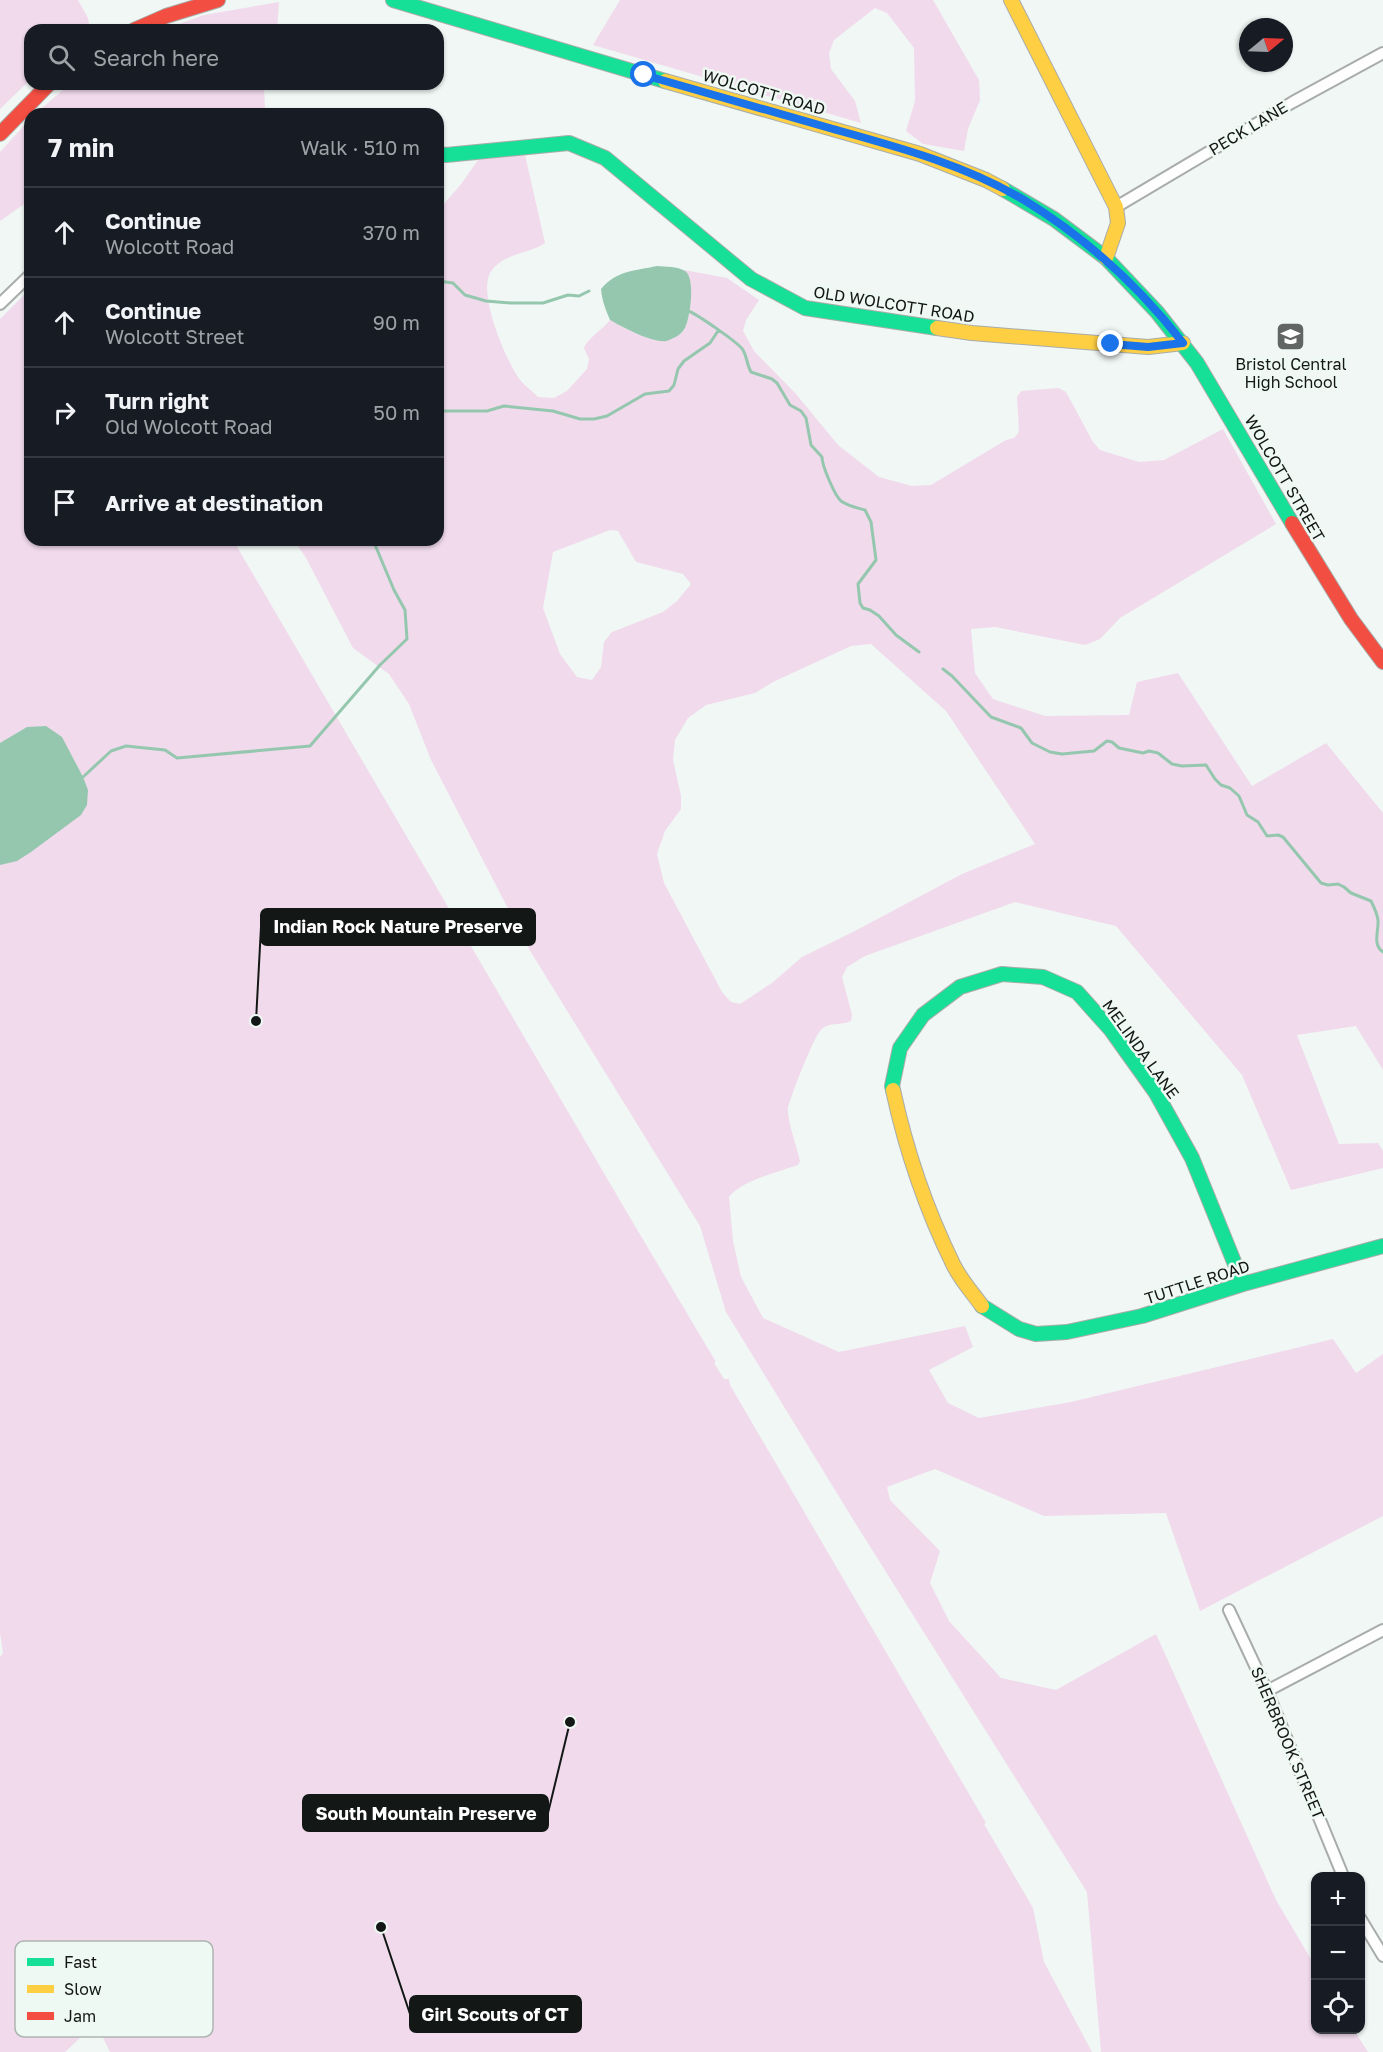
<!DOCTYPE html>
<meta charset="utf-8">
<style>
:root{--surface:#171b24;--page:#242831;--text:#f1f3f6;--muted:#9ea1a6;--line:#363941}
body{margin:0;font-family:"Golos Text",sans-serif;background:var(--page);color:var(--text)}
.controls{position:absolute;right:18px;bottom:18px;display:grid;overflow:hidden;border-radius:12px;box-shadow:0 2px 4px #0004}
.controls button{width:54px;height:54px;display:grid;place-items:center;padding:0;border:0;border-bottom:2px solid var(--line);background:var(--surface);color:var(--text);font:30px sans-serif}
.compass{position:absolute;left:1239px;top:18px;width:54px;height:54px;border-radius:50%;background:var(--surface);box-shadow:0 2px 4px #0004;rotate:71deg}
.stop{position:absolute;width:18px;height:18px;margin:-14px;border:4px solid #1a73e8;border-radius:50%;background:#fff}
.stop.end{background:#1a73e8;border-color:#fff;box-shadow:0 2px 6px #0008}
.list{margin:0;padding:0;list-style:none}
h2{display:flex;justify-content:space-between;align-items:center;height:78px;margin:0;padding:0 24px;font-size:26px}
h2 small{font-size:20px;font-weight:400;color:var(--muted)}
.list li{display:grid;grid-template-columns:39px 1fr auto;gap:18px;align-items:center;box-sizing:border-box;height:90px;padding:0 24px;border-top:2px solid var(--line)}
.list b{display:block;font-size:22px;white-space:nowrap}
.list p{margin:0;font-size:20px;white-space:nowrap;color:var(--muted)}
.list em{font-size:20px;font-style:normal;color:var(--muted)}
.icon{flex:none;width:33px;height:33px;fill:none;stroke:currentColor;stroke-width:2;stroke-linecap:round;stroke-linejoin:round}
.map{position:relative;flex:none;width:1383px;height:2052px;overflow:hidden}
.search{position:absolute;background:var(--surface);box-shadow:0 2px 4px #0004;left:24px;top:24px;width:420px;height:66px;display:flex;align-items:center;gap:15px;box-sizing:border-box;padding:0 21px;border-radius:18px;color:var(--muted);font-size:22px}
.panel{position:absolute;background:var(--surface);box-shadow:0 2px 4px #0004;left:24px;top:108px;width:420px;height:438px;border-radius:18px}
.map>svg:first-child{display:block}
.green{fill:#f0daec;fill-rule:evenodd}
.water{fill:#95c7af}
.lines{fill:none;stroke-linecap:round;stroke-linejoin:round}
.stream{stroke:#95c7af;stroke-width:3}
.street-casing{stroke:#a8acaa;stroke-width:14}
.fast-casing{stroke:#a8acaa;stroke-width:16}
.slow-casing{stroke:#a8acaa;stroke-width:16}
.jam-casing{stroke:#a8acaa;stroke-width:16}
.street{stroke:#fdfefd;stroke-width:10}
.fast{stroke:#16e098;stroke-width:14}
.slow{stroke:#ffcf43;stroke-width:14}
.jam{stroke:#f24e42;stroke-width:14}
.route{stroke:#1a73e8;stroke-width:8}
.labels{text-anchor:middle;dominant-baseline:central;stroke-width:5;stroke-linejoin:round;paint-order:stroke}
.street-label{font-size:16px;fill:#131715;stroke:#eff9f3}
.poi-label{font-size:16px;fill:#131715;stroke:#eff9f3}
.key{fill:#eff9f3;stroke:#adb5b0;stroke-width:1.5}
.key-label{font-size:16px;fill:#131715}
.leader{fill:none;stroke:#131715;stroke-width:2}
.callout-dot{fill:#131715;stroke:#eff9f3;stroke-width:2}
.callout{fill:#131715;stroke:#131715;stroke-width:2}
.callout-label{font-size:18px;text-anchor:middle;font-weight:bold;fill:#fff}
</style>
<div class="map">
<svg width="1383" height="2052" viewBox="0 0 1383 2052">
<rect width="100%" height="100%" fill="#f1f7f4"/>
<!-- green -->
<path class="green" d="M 0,0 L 78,0 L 88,18 L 90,30 L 30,30 L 30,80 L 0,109 Z
M 620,0 L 933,0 L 979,80 L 980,100 L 968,129 L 964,151 L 923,144 L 906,131 L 915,101 L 914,48 L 887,13 L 875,8 L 834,40 L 829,53 L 831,69 L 855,101 L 861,123 L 593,45 Z
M 279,2 L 277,30 L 162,30 L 204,15 Z
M 70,84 L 264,84 L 265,111 L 267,114 L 204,114 C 194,106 177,108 166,114 L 35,114 Z
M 30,119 L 30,200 L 0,221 L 0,152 Z
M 525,155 L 545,243 C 529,254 505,253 492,270 C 476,290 504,354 516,374 C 521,383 531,390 538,397 L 554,398 L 567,391 L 587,369 L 589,359 L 584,348 C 587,339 603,329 610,320 C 622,327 652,343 666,340 C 673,339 681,335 685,328 C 691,315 694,281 684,270 L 727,278 L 759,300 L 746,320 L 743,331 L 754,351 L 796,394 L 838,445 L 879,477 L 912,486 L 931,485 L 1006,440 L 1014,438 L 1019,432 L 1017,397 L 1021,391 L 1059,388 L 1066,392 L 1093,442 L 1100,450 L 1139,462 L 1164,460 L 1223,429 L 1276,524 L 1120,618 L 1100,639 L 1085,645 L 995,627 L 971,629 L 975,673 L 993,699 L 1045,716 L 1129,715 L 1137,682 L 1178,673 L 1252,786 L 1326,743 L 1383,813 L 1383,1070 L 1356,1026 L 1297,1035 L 1339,1144 L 1378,1143 L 1383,1151 L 1383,1168 L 1291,1190 L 1242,1075 L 1116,926 L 1015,902 L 865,956 L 847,967 L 842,977 L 852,1015 L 851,1021 C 841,1026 828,1021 820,1031 C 814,1037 788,1102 788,1110 C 788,1123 797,1147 800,1161 L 798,1165 C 778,1172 741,1181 729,1197 L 733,1241 L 741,1277 L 763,1318 L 839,1352 L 965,1326 L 973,1347 L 929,1370 L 948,1403 L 979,1418 L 1071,1402 L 1333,1339 L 1356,1373 L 1383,1354 L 1383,1516 L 1200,1611 L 1166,1513 L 1044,1516 L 935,1469 L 887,1487 L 890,1500 L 940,1551 L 930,1583 L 949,1621 L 1001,1678 L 1056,1690 L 1156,1634 L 1276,1900 L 1315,1966 L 1316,2030 L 1354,2030 L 1368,2052 L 1101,2052 L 1087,1892 L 854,1521 L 726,1312 L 700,1226 L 529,949 L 431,760 L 409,704 L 389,674 L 353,648 L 306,558 L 294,540 L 438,540 L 438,211 L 462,183 L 478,160 ZM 610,530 L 618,531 L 636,562 L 683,574 L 691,584 L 677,601 L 663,612 L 612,632 L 604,642 L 601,667 L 592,680 L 577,677 L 560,654 L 543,608 L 553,552 ZM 871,644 L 946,711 L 1035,844 L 962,874 L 853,932 L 802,957 L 772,983 L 740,1004 L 731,1002 L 722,992 L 664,883 L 657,854 L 665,831 L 681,809 L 681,796 L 673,760 L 675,740 L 688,718 L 706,705 L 755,693 L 773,682 L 851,646 Z
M 30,289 L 30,540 L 233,540 L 632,1221 L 716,1362 L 714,1363 L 724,1379 L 729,1379 L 730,1385 L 986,1823 L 984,1824 L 1033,1908 L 1044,1962 L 1092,2052 L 110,2052 L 96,2023 L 65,2052 L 0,2052 L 0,1657 L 3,1653 L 0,1633 L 0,319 Z"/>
<!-- water -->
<path class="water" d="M 657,266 C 666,267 677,266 685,271 C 696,278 690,318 685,328 C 681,335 673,339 666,341 C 652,343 622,327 610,320 C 606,310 602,301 601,289 C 617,270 635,271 657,266 Z
M 46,726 L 62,737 L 83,777 L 88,790 L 87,805 L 81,815 L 31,852 L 17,861 L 0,865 L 0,743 L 27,727 Z"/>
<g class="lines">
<!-- stream -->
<path class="stream" d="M 438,281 L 453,283 L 465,295 L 486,301 L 511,303 L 543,303 L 568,295 L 579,296 L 589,291
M 686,310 C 694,312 739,343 743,350 C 747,357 747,365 751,372 L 772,379 L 777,383 L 790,405 L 801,411 L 806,418 L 811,445 L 822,457 C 822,466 835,496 841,501 C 848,506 857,508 865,510 L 871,522 L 876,560 L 858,584 L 860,603 L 863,608 L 870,610 L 879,616 L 896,635 L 919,652
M 438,411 L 487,411 L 504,406 L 553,411 L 580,419 L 594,419 L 607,416 L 645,394 L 669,391 L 674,385 L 678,369 L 684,361 L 710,343 L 718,331
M 943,669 L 952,676 L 991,717 L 1021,728 L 1032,743 L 1050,752 L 1062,754 L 1094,751 L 1107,741 L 1112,742 L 1119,748 L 1143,753 L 1149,751 L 1158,753 L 1172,764 L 1182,766 L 1206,765 L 1215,779 L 1221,785 L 1230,788 L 1239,796 L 1247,815 L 1258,822 L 1267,836 L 1278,835 L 1283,837 L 1321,883 L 1328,885 L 1338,884 L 1344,887 L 1351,893 L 1371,901 C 1374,907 1377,913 1378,920 C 1379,931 1372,944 1383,952
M 83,777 L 111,751 L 126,746 L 165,750 L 177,758 L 310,746 L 380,665 L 407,639 L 405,610 L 394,590 L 373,540"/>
<defs>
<path id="street" d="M 1116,207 L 1293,102 L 1383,53
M 0,304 L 30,275
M 1229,1610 L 1267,1691 L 1343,1876
M 1267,1691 L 1383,1630
M 1360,1918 L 1383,1956"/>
<path id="fast" d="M 393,0 L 665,81
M 438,154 L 446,155 L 569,143 L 605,158 L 751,279 L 805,308 L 937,328
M 1003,189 L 1054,219 L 1106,258 L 1157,312 L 1197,363 L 1292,523
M 893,1090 L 892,1086 L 900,1048 L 923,1015 L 960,987 L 1002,974 L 1043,977 L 1077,992 L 1111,1030 L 1156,1093 L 1192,1158 L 1243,1284
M 982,1306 L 1019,1329 L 1036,1334 L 1067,1332 L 1142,1316 L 1243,1284 L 1383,1246"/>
<path id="slow" d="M 1011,0 L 1116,207 L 1118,223 L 1106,258
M 665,81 L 920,154 L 986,180 L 1003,189
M 937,328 L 972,333 L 1148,347 L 1183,343
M 893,1090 C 906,1150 926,1209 953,1264 C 960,1279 972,1292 982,1306"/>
<path id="jam" d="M 134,30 L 166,16 L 218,0
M 0,134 L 49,84
M 1292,523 L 1351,619 L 1383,662"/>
</defs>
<!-- street casing -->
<use href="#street" class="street-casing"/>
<!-- fast casing -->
<use href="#fast" class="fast-casing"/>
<!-- slow casing -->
<use href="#slow" class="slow-casing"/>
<!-- jam casing -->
<use href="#jam" class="jam-casing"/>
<!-- street -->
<use href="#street" class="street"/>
<!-- fast -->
<use href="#fast" class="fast"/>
<!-- slow -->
<use href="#slow" class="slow"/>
<!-- jam -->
<use href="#jam" class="jam"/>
</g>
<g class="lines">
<!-- route -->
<path class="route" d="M 644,75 C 707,93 770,111 833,129 C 898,147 965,165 1024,200 C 1086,238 1139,286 1183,343 L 1148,347 L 1111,344"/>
</g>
<!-- icons -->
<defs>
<symbol id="school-square" viewBox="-11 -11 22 22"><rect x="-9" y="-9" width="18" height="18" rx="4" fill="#616563" stroke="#eff9f3"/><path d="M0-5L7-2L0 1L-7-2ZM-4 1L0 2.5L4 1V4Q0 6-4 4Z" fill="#fff"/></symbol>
</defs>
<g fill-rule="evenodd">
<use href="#school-square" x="1274" y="320" width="33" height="33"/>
</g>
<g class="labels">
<!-- street labels -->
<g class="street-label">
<text transform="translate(764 92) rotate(16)">WOLCOTT ROAD</text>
<text transform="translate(1248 128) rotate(-31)">PECK LANE</text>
<text transform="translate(894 304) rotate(9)">OLD WOLCOTT ROAD</text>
<text transform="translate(1285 478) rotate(60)">WOLCOTT STREET</text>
<text transform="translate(1141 1049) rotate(54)">MELINDA LANE</text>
<text transform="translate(1197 1282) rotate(-18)">TUTTLE ROAD</text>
<text transform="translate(1288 1743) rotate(67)">SHERBROOK STREET</text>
</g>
<!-- poi labels -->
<g class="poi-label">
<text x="1291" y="364">Bristol Central<tspan x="1291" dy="18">High School</tspan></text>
</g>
</g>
<!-- legend -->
<rect x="15" y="1941" width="198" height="96" rx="9" class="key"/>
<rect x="27" y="1958" width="27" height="8" fill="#16e098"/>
<rect x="27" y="1985" width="27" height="8" fill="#ffcf43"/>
<rect x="27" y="2012" width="27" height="8" fill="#f24e42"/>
<g class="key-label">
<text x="64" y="1968">Fast</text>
<text x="64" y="1995">Slow</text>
<text x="64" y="2022">Jam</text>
</g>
<!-- callouts -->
<path class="leader" d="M256 1021L261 927M570 1722L548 1813M381 1927L410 2014"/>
<g class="callout-dot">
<circle cx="256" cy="1021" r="6"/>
<circle cx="570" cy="1722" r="6"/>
<circle cx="381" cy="1927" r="6"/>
</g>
<g class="callout">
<rect x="261" y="909" width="274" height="36" rx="6"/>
<rect x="303" y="1795" width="245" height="36" rx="6"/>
<rect x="410" y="1996" width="171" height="36" rx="6"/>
</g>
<g class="callout-label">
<text x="398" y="933">Indian Rock Nature Preserve</text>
<text x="426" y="1820">South Mountain Preserve</text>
<text x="495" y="2021">Girl Scouts of CT</text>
</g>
</svg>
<div class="controls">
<button>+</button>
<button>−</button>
<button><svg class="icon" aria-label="locate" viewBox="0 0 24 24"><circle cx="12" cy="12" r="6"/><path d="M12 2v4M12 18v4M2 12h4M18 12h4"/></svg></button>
</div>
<svg class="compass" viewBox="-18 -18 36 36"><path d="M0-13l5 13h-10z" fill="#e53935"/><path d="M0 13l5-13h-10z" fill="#9ea1a6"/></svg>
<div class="stop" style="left:644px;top:75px"></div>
<div class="stop end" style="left:1111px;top:344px"></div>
<div class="search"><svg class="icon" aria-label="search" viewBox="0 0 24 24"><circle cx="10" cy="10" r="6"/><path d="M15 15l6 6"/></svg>Search here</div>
<section class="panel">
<h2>7 min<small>Walk · 510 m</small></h2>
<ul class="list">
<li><svg class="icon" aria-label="ahead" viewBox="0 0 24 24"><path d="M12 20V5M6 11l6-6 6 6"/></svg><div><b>Continue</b><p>Wolcott Road</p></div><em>370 m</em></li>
<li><svg class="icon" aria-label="ahead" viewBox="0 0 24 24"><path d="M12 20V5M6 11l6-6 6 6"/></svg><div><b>Continue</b><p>Wolcott Street</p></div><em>90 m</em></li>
<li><svg class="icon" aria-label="right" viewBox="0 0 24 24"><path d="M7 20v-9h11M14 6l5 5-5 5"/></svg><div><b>Turn right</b><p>Old Wolcott Road</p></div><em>50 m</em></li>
<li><svg class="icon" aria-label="arrive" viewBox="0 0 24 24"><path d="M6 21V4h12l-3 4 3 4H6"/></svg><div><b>Arrive at destination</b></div></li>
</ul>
</section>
</div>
